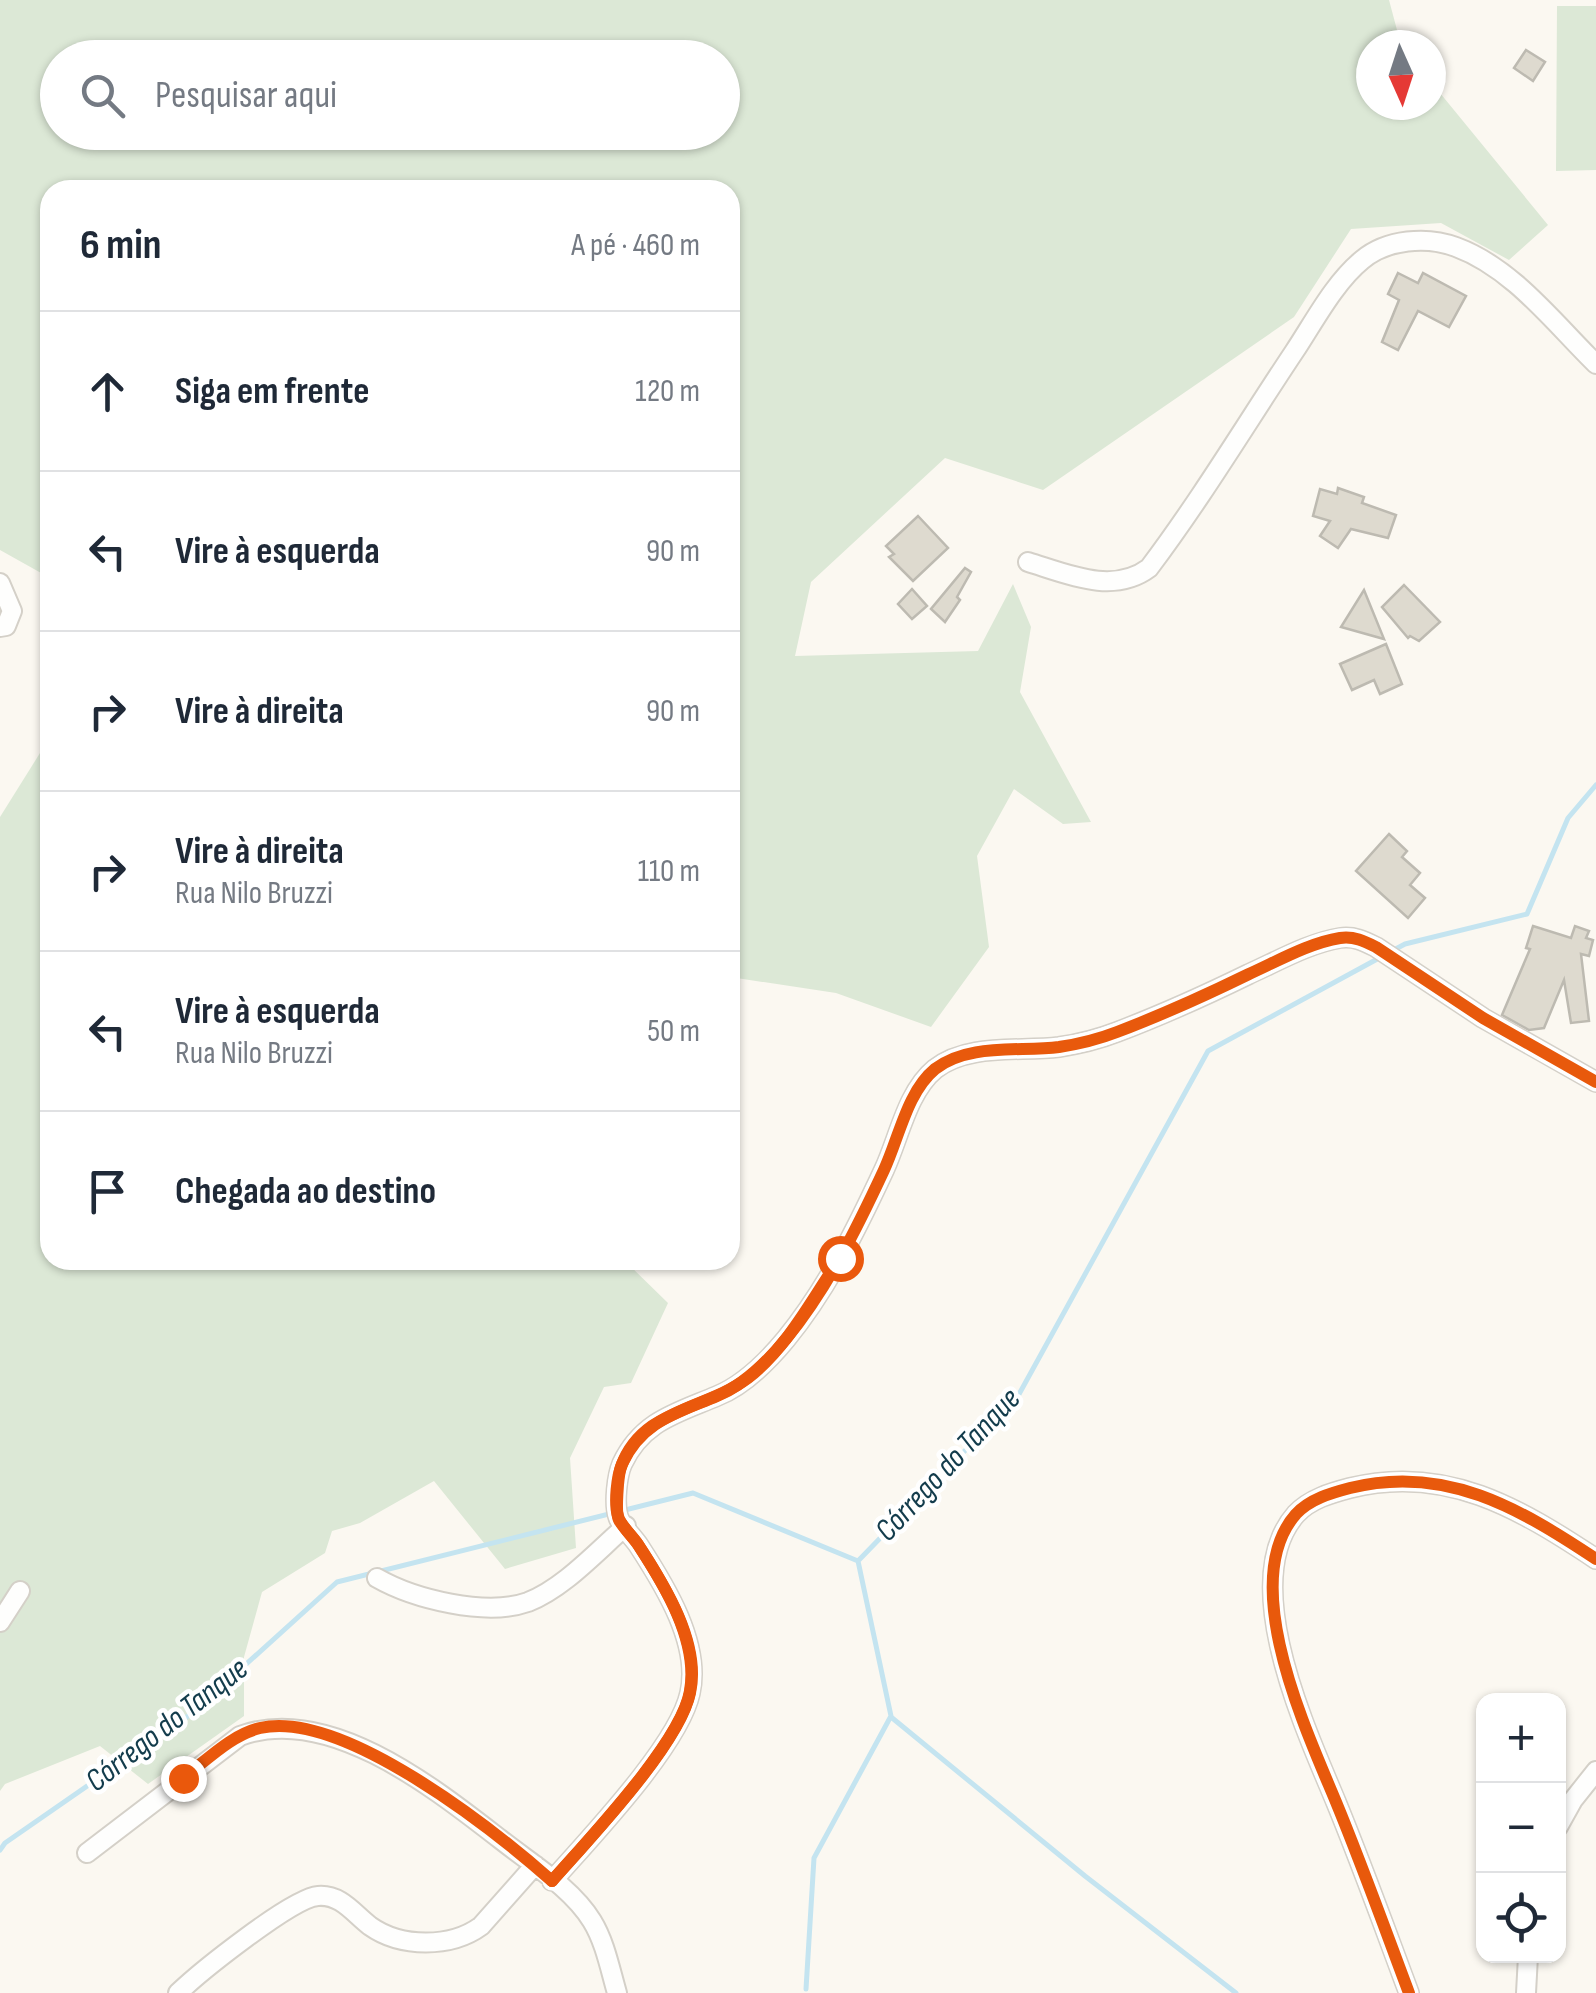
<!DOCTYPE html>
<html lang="pt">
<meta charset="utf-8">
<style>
:root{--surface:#fff;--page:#f6f6f7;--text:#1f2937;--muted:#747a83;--line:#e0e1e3}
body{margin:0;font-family:"Sofia Sans Condensed",sans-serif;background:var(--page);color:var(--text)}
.controls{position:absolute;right:30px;bottom:30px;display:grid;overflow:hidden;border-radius:20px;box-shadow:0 2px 8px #0004}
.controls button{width:90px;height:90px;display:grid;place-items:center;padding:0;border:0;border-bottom:2px solid var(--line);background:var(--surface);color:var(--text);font:50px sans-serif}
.compass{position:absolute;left:1356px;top:30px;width:90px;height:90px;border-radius:50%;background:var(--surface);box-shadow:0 2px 8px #0004;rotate:177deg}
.stop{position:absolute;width:30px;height:30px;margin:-22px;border:8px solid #ea580c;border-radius:50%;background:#fff}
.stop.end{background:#ea580c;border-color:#fff;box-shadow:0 2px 10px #0008}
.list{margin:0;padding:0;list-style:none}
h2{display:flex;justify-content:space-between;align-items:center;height:130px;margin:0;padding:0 40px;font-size:42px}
h2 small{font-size:32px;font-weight:400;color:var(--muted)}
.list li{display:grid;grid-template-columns:65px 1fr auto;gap:30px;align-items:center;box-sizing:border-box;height:160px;padding:0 40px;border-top:2px solid var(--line)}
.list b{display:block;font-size:38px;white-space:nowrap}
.list p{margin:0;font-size:32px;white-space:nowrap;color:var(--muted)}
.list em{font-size:32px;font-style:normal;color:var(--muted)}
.icon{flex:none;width:55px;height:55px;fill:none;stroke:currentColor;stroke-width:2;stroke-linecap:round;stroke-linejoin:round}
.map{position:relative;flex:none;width:1596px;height:1993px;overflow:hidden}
.search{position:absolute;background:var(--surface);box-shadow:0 2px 8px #0004;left:40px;top:40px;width:700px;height:110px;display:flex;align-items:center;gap:25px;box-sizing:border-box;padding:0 35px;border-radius:55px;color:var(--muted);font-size:38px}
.panel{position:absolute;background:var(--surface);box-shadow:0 2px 8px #0004;left:40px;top:180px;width:700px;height:1090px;border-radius:30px}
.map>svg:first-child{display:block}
.green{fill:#dce8d6;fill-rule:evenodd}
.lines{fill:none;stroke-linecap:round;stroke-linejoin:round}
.stream{stroke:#c4e4f0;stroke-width:5}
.building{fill:#dedacf;stroke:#bdbab1;stroke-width:2.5}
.minor-casing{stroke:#d4d0c8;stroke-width:22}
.minor{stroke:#fefefd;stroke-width:18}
.cycleway-casing{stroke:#fff;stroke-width:19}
.cycleway{stroke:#e8590c;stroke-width:12}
.route{stroke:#ea580c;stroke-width:12}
.labels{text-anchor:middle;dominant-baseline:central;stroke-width:9;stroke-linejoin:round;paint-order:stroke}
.water-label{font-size:32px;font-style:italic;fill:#133c4c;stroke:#fff}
</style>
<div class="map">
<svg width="1596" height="1993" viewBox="0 0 1596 1993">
<rect width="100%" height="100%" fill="#fbf8f1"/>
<!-- green -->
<path class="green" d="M 0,0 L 1389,0 L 1401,45 L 1371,45 L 1371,105 L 1431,105 L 1431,82 L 1548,225 L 1509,260 L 1441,223 L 1351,229 L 1294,317 L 1043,490 L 945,458 L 811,582 L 795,656 L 978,651 L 1013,584 L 1031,627 L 1020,692 L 1091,822 L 1063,824 L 1014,789 L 977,856 L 989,947 L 931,1027 L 836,993 L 730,977 L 730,190 L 50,190 L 50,578 L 0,550 ZM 58,58 L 722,58 L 722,132 L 58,132 Z
M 1557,6 L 1596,6 L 1596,170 L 1556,171 Z
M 50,737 L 50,1260 L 624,1260 L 668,1303 L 631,1383 L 604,1387 L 570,1458 L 576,1548 L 505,1569 L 434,1481 L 360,1523 L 332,1531 L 325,1553 L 262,1592 L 244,1657 L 244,1716 L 148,1784 L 100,1746 L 5,1784 L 0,1791 L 0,817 Z"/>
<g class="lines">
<!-- stream -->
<path class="stream" d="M 1390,952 L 1405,944 L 1527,914 L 1568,818 L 1596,785
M 891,1717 L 1085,1876 L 1236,1993
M 0,1850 L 5,1843 L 191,1714 L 337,1582 L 693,1493 L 858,1561 L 1018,1396 L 1208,1051 L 1381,957
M 806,1989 L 814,1858 L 891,1716 L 858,1561"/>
</g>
<!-- building -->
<path class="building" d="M 1526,50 L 1545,62 L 1533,81 L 1514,68 Z
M 1398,273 L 1418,283 L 1423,273 L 1466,296 L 1449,327 L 1418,311 L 1398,350 L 1382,342 L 1399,300 L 1388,294 Z
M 1338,488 L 1364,497 L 1362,503 L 1396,515 L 1388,538 L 1351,529 L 1338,548 L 1320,536 L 1330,521 L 1313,516 L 1320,489 L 1337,494 Z
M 918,516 L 948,548 L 913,581 L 889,557 L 894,554 L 886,546 Z
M 965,568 L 971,572 L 957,597 L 960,600 L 945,622 L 931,609 Z
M 1404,585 L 1440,622 L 1419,641 L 1410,636 L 1408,638 L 1382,607 Z
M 912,589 L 927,606 L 912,619 L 898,604 Z
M 1364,590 L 1384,639 L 1341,627 Z
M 1386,644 L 1402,684 L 1380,694 L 1374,680 L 1352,690 L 1340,664 Z
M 1389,834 L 1407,851 L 1402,857 L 1420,873 L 1410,885 L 1425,898 L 1408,918 L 1356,871 Z
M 1533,926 L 1571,938 L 1575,926 L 1589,931 L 1586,938 L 1593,940 L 1589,956 L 1581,954 L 1589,1021 L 1571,1023 L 1564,980 L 1544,1028 L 1529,1030 L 1502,1015 L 1530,949 L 1526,948 Z"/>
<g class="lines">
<defs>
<path id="minor" d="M 1028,562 C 1067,574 1113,595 1149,568 C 1201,499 1246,424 1294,352 C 1314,322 1334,283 1362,260 C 1387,239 1427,236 1456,247 C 1513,268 1554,323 1596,364
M 0,583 L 12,611 L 6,626 L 0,627
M 377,1578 C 414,1599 486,1617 528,1602 C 564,1588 597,1551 626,1526
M 0,1622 L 20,1591
M 1558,1827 L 1573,1800 L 1596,1771
M 87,1853 L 240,1736 C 328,1703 434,1788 500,1839 C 530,1863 571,1887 592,1921 C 605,1942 610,1969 617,1993
M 552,1881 C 589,1839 679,1745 690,1693 C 701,1644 665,1586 639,1546 C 634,1538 620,1525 618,1516 C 614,1503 617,1476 622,1464 C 642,1421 677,1413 717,1396 C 744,1385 767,1362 786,1339 C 827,1289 857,1228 884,1170 C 899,1138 907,1092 935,1069 C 968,1043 1019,1052 1059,1047 C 1079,1044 1099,1039 1117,1032 C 1162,1015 1206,995 1249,974 C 1278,961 1309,943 1340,938 C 1354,936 1364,941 1376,947 L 1483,1018 L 1596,1082
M 178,1993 C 200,1972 292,1898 318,1896 C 341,1894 354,1914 370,1926 C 401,1948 451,1948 481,1926 L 535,1865
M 1409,1993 C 1385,1929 1362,1865 1336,1802 C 1307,1732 1236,1582 1296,1514 C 1310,1499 1331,1493 1350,1488 C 1445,1464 1519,1508 1596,1559
M 1526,1993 L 1528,1956"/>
</defs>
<!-- minor casing -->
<use href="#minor" class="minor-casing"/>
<!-- minor -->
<use href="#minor" class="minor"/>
<defs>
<path id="cycleway" d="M 552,1881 C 589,1839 679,1745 690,1693 C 701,1644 665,1586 639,1546 C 634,1538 620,1525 618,1516 C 614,1503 617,1476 622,1464 C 642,1421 677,1413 717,1396 C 744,1385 767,1362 786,1339 C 827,1289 857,1228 884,1170 C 899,1138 907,1092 935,1069 C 968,1043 1019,1052 1059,1047 C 1079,1044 1099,1039 1117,1032 C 1162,1015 1206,995 1249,974 C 1278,961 1309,943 1340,938 C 1354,936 1364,941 1376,947 L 1483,1018 L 1596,1082
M 1409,1993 C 1385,1929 1362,1865 1336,1802 C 1307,1732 1236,1582 1296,1514 C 1310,1499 1331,1493 1350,1488 C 1445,1464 1519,1508 1596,1559"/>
</defs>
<!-- cycleway casing -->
<use href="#cycleway" class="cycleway-casing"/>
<!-- cycleway -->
<use href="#cycleway" class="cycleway"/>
</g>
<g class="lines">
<!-- route -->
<path class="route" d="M 183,1778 C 207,1760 231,1735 260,1728 C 342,1709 493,1829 552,1881 C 588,1840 682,1741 690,1691 C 699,1641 664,1584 637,1543 C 632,1536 623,1527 619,1520 C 615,1513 618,1475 621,1467 C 641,1409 705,1410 748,1378 C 787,1348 813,1298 840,1258"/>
</g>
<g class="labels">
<!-- water labels -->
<g class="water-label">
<text transform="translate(948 1465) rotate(-47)">Córrego do Tanque</text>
<text transform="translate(167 1725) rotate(-38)">Córrego do Tanque</text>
</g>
</g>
</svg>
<div class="controls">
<button>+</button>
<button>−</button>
<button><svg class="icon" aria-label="locate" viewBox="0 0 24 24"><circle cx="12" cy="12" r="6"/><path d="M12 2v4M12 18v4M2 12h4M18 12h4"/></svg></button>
</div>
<svg class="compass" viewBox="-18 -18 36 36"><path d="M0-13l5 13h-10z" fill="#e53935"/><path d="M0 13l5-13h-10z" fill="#747a83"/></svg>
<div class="stop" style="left:840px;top:1258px"></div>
<div class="stop end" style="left:183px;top:1778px"></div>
<div class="search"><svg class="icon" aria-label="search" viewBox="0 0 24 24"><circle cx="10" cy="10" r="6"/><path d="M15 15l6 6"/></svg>Pesquisar aqui</div>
<section class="panel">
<h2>6 min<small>A pé · 460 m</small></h2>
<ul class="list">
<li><svg class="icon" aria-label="ahead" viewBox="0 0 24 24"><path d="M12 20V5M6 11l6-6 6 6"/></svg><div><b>Siga em frente</b></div><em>120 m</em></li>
<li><svg class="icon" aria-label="left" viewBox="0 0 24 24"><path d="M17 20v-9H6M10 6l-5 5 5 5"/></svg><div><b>Vire à esquerda</b></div><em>90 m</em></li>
<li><svg class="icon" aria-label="right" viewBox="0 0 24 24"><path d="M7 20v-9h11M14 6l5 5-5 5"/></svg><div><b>Vire à direita</b></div><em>90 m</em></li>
<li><svg class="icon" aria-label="right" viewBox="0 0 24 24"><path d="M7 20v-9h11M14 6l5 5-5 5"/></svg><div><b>Vire à direita</b><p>Rua Nilo Bruzzi</p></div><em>110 m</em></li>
<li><svg class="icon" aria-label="left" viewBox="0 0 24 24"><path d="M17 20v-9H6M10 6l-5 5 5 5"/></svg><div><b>Vire à esquerda</b><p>Rua Nilo Bruzzi</p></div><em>50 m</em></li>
<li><svg class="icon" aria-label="arrive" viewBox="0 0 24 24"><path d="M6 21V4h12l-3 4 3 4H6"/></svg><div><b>Chegada ao destino</b></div></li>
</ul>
</section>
</div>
